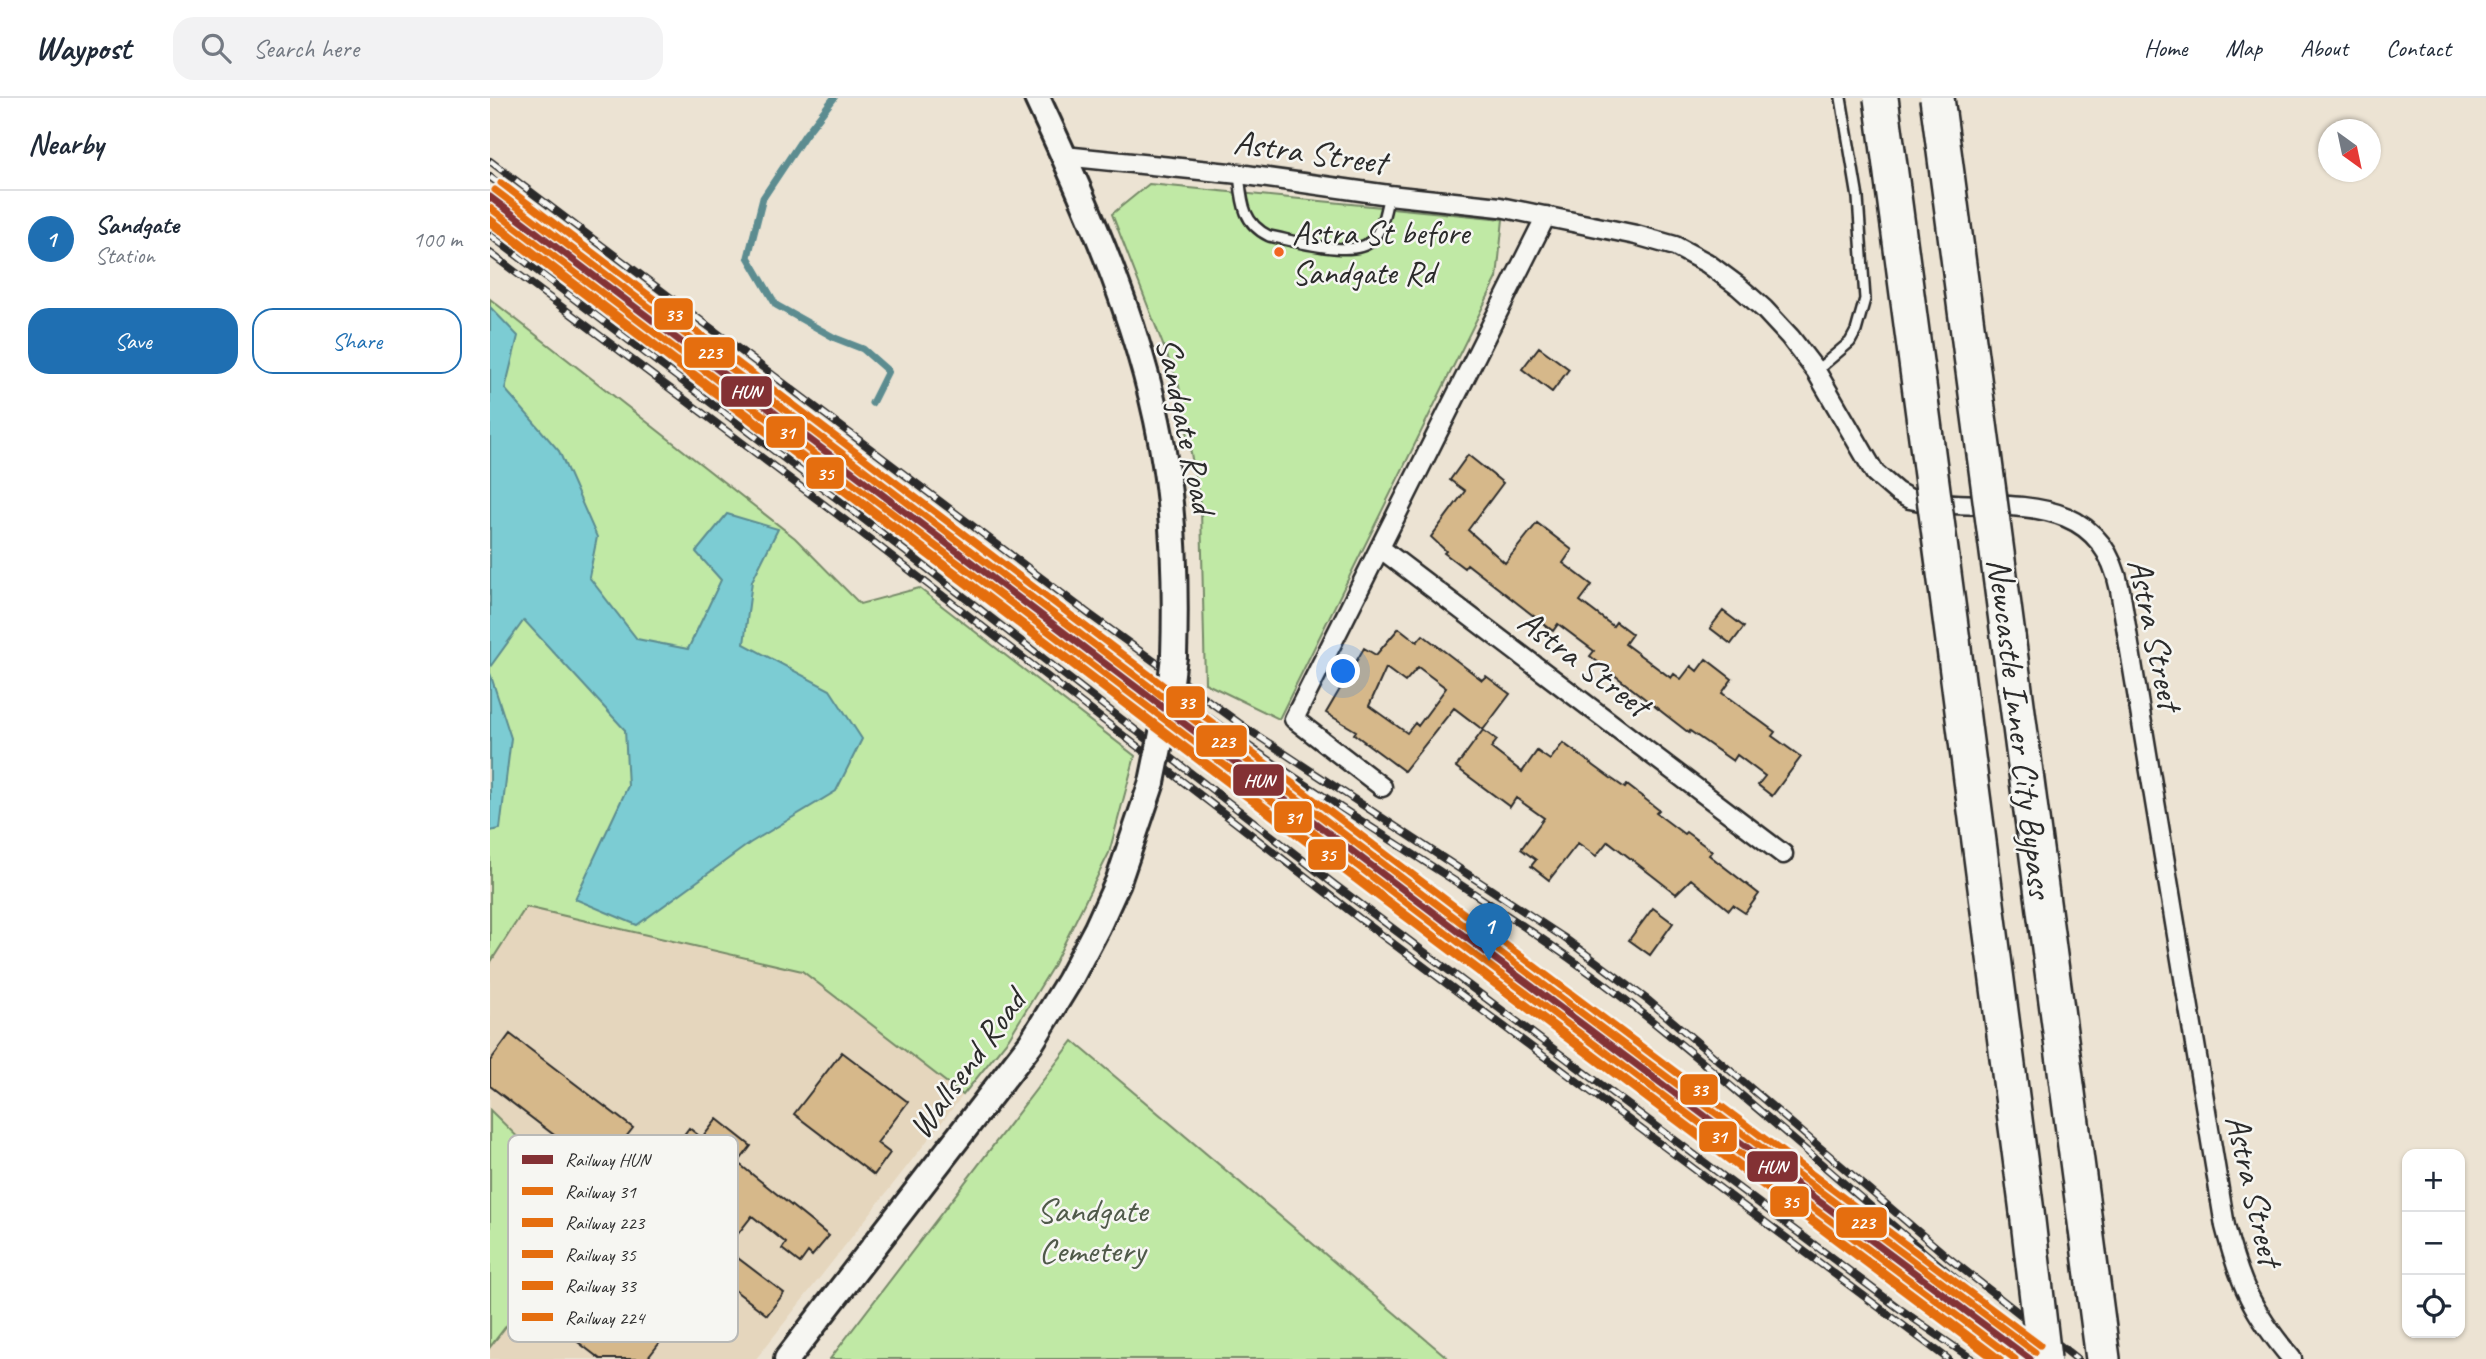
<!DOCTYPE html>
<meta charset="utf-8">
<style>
:root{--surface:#fff;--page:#f2f2f3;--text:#1f2937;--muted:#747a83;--line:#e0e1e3;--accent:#1f6fb2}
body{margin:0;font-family:Caveat,sans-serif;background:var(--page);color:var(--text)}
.controls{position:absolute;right:21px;bottom:21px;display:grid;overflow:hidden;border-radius:14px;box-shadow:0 2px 5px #0004}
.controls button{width:63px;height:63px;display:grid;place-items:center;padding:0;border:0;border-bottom:2px solid var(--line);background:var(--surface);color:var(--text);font:35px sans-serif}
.compass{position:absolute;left:1828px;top:21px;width:63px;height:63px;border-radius:50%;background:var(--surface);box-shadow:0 2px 5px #0004;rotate:147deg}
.you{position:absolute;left:854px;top:574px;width:24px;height:24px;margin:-18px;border:5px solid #fff;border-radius:50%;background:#1a73e8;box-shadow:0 0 0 10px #1a73e833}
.badge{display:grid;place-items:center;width:46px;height:46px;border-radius:50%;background:var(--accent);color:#fff;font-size:23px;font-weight:700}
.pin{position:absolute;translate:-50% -58px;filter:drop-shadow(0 2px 4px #0008)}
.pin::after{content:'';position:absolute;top:37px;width:24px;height:21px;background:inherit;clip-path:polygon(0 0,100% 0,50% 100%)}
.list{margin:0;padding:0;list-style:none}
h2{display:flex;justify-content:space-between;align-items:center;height:91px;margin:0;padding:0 28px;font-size:30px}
h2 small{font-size:23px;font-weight:400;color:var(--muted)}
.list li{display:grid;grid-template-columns:46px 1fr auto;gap:21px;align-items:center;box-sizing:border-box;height:98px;padding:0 28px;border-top:2px solid var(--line)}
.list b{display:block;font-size:26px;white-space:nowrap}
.list p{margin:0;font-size:23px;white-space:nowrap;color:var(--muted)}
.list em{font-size:23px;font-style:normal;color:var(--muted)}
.actions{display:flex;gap:14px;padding:21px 28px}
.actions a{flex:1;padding:16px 0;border:2px solid var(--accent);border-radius:21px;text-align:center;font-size:24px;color:var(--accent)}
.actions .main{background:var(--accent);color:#fff}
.icon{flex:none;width:38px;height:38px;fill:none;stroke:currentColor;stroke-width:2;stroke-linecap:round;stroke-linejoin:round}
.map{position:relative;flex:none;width:1996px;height:1261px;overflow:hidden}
header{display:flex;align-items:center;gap:42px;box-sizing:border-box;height:98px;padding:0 35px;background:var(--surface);border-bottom:2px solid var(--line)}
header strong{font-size:33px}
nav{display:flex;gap:38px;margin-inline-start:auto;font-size:24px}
.search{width:490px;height:63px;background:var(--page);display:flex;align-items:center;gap:18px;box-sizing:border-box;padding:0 24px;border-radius:21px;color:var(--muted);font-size:26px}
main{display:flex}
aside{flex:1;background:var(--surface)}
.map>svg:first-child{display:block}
.built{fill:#e5d6bd}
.green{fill:#c0e9a5;stroke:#768a68;stroke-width:2}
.water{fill:#7bccd3;stroke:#5b8c90;stroke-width:2}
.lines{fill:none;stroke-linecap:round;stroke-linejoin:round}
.stream{stroke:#5b8c90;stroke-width:7}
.building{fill:#d6b88a;stroke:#2b2b2b;stroke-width:2;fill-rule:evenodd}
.lane-casing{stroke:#2b2b2b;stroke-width:14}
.street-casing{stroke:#2b2b2b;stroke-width:23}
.secondary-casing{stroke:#2b2b2b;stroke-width:30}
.highway-casing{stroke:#2b2b2b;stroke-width:38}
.lane{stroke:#f6f6f2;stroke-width:9}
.street{stroke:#f6f6f2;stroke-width:18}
.secondary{stroke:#f6f6f2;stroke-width:24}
.highway{stroke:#f6f6f2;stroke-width:33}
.rail-casing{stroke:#2b2b2b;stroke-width:8}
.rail{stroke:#f6f6f2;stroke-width:5;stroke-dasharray:16;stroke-linecap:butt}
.secondary-bridge-casing{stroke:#2b2b2b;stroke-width:30;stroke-linecap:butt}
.highway-bridge-casing{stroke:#2b2b2b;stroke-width:38;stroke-linecap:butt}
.secondary-bridge{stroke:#f6f6f2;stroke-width:24}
.highway-bridge{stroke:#f6f6f2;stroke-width:33}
.rail-1-casing{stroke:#f6f6f2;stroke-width:12}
.rail-2-casing{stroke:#f6f6f2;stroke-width:12}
.rail-3-casing{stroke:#f6f6f2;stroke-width:12}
.rail-4-casing{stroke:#f6f6f2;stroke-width:12}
.rail-5-casing{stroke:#f6f6f2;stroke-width:12}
.rail-6-casing{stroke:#f6f6f2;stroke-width:12}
.rail-1{stroke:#833134;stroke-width:7}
.rail-2{stroke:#e56e0f;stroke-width:7}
.rail-3{stroke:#e56e0f;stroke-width:7}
.rail-4{stroke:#e56e0f;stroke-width:7}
.rail-5{stroke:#e56e0f;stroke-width:7}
.rail-6{stroke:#e56e0f;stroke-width:7}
.bus-dot{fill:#f26522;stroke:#f6f6f2;stroke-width:2.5}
.labels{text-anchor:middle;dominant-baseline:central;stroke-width:5;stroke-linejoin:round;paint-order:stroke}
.bus-label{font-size:33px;fill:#2b2b2b;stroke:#f6f6f2;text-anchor:start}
.street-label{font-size:35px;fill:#2b2b2b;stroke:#f6f6f2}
.park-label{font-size:35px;fill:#505a4a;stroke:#f6f6f2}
.key{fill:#f6f6f2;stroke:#b9b9b6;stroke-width:2}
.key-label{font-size:19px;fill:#2b2b2b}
.line-badge{stroke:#f6f6f2;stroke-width:2.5}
.badge-label{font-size:19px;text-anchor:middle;font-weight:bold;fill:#fff}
</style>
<header>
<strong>Waypost</strong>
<div class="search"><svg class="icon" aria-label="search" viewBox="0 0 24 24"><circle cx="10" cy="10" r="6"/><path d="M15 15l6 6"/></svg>Search here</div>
<nav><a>Home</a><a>Map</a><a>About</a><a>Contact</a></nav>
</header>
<main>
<aside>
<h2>Nearby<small></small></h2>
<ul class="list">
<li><span class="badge">1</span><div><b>Sandgate</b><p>Station</p></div><em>100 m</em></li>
</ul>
<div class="actions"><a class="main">Save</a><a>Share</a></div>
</aside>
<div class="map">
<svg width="1996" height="1261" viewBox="0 0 1996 1261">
<rect width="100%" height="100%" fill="#ece3d3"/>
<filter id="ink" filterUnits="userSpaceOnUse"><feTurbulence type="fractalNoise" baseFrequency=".0143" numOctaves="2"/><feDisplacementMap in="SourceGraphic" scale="14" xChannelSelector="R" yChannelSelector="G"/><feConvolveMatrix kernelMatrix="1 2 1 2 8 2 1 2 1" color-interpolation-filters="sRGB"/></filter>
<g filter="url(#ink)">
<!-- built -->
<path class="built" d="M 36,809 L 312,873 L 473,997 L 266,1261 L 0,1261 L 0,1249 L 104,1114 L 0,1012 L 0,865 Z"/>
<!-- green -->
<path class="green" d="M 659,86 L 1013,121 L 1007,180 L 789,621 L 715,585 L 711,411 L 689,288 L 622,116 Z
M 0,201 L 305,440 L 370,506 L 429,490 L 645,658 L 619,755 L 563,868 L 519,940 L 473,997 L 312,873 L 36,809 L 0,865 Z
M 583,943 L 959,1261 L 340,1261 Z
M 0,1012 L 104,1114 L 0,1249 Z"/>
<!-- water -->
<path class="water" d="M 0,209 L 28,238 L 15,291 L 69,353 L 107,439 L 99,479 L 147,541 L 198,551 L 231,482 L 206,454 L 237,416 L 288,431 L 262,483 L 254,546 L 340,592 L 372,641 L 346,693 L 260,745 L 147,827 L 85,801 L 138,688 L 135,632 L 34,522 L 0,569 Z
M 0,575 L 21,640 L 10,731 L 0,733 Z"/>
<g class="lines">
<!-- stream -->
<path class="stream" d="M 344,0 L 315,37 L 273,100 L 258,159 L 286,207 L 345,240 L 373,251 L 398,273 L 382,305"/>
</g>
<!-- building -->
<path class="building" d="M 1049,249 L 1079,271 L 1062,294 L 1032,271 Z
M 978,357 L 1013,385 L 978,432 L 1015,465 L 1047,425 L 1082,452 L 1073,465 L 1102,487 L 1090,503 L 1123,528 L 1126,524 L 1142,536 L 1135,546 L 1181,580 L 1184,576 L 1191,581 L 1201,568 L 1207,573 L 1216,561 L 1242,581 L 1232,595 L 1285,634 L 1282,638 L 1311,659 L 1282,698 L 1268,687 L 1275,678 L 1247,657 L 1243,663 L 1200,633 L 1199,635 L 1100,558 L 1104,553 L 1068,526 L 1063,533 L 977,466 L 974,470 L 954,455 L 956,453 L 941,439 L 975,393 L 960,382 Z
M 1233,513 L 1254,529 L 1241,546 L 1220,530 Z
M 909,530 L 927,544 L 933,537 L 992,582 L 996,578 L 1020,596 L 993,632 L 1007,642 L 1001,650 L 1032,674 L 1047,653 L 1060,662 L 1073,645 L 1122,681 L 1135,690 L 1137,687 L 1150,697 L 1169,712 L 1166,715 L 1194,736 L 1196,734 L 1222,753 L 1219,757 L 1269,796 L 1255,815 L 1243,807 L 1239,812 L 1201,781 L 1186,796 L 1118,743 L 1106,758 L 1088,745 L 1059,782 L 1041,768 L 1046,762 L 1031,751 L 1054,720 L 1026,700 L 1020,709 L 966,669 L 993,632 L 964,610 L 914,673 L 864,636 L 866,633 L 836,615 L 874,550 L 886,557 ZM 928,569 L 956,590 L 928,628 L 925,625 L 917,635 L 879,608 L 896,570 L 915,584 Z
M 1163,810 L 1183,825 L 1160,857 L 1139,842 Z
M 20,936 L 143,1030 L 110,1072 L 0,988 L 0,963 Z
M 352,954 L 418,1004 L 387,1045 L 400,1055 L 384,1077 L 304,1016 Z
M 227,1021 L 261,1048 L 248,1065 L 339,1138 L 322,1158 L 318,1154 L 310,1165 L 292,1151 L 296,1145 L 262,1118 L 236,1151 L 294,1195 L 277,1217 L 221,1174 L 208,1192 L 166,1160 L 178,1144 L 185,1149 L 210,1117 L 178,1093 L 204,1059 L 187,1046 L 199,1030 L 212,1040 Z
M 93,1175 L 175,1238 L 157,1261 L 110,1261 L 58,1221 Z"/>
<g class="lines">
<defs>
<path id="lane" d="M 749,76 C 752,103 752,125 779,138 C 802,142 864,161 881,143 C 893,132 895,112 899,97
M 1326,273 L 1360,244 L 1366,233 L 1375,201 L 1368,100 L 1351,0"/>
<path id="street" d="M 574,58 L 749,76 L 899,97 L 1010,109 L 1146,137 L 1185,148 L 1217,165 L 1248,188 L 1274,211 L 1300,239 L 1326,273 L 1385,375 L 1407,394 L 1420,401 L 1435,404 C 1514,413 1609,388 1630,492 L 1735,1128 C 1750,1187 1763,1215 1802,1261
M 890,450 L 1293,756
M 892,689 L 804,621 L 1056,118"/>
<path id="secondary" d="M 547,0 C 601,115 656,240 675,366 C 685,430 686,493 684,558
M 297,1261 L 541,945 L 579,883 L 607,830 L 628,784 L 662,684"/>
<path id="highway" d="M 1518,538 L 1613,1261
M 1463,543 L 1537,1114"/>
</defs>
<!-- lane casing -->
<use href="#lane" class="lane-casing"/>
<!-- street casing -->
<use href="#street" class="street-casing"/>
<!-- secondary casing -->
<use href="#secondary" class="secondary-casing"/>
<!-- highway casing -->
<use href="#highway" class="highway-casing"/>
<!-- lane -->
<use href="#lane" class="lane"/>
<!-- street -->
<use href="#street" class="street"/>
<!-- secondary -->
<use href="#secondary" class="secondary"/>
<!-- highway -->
<use href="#highway" class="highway"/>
<defs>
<path id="rail" d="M 0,63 L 599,516 L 756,630 L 1073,839 L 1159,903 L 1459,1160 L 1587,1261
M 0,79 C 247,265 491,455 742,636 C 873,730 1015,807 1142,907 C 1287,1021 1420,1150 1567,1261
M 0,137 L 362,412 L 845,787 L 1410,1211 L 1482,1261
M 0,155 L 360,426 L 869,820 L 1458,1261"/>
</defs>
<!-- rail casing -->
<use href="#rail" class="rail-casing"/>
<!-- rail -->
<use href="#rail" class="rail"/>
<defs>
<path id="secondary-bridge" d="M 662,684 L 679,601 L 684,558"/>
<path id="highway-bridge" d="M 1391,0 L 1463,543
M 1447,0 L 1518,538
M 1537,1114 L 1554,1261"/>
</defs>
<!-- secondary-bridge casing -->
<use href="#secondary-bridge" class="secondary-bridge-casing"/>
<!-- highway-bridge casing -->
<use href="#highway-bridge" class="highway-bridge-casing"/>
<!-- secondary-bridge -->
<use href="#secondary-bridge" class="secondary-bridge"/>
<!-- highway-bridge -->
<use href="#highway-bridge" class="highway-bridge"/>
<defs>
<path id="rail-1" d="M 0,99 L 973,837 L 1540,1261"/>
<path id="rail-2" d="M 0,110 L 968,844 L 1525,1261"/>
<path id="rail-3" d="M 5,92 L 978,830 L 1545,1254"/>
<path id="rail-4" d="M 0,121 L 962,851 L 1510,1261"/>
<path id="rail-5" d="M 11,85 L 984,823 L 1550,1247"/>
<path id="rail-6" d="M 0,125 L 882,794 L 1504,1261"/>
</defs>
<!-- rail-1 casing -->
<use href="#rail-1" class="rail-1-casing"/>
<!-- rail-2 casing -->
<use href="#rail-2" class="rail-2-casing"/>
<!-- rail-3 casing -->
<use href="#rail-3" class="rail-3-casing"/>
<!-- rail-4 casing -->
<use href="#rail-4" class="rail-4-casing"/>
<!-- rail-5 casing -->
<use href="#rail-5" class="rail-5-casing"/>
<!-- rail-6 casing -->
<use href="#rail-6" class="rail-6-casing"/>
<!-- rail-1 -->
<use href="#rail-1" class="rail-1"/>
<!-- rail-2 -->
<use href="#rail-2" class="rail-2"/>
<!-- rail-3 -->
<use href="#rail-3" class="rail-3"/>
<!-- rail-4 -->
<use href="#rail-4" class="rail-4"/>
<!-- rail-5 -->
<use href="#rail-5" class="rail-5"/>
<!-- rail-6 -->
<use href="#rail-6" class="rail-6"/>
</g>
</g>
<!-- markers -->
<circle class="bus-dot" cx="789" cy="154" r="6"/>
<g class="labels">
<!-- bus labels -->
<g class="bus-label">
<text x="802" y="135">Astra St before<tspan x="802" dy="40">Sandgate Rd</tspan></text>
</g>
<!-- street labels -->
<g class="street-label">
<text transform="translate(820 54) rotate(8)">Astra Street</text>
<text transform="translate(696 327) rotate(78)">Sandgate Road</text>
<text transform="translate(1665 536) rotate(78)">Astra Street</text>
<text transform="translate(1094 565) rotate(37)">Astra Street</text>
<text transform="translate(1530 630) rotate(83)">Newcastle Inner City Bypass</text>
<text transform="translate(477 966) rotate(-54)">Wallsend Road</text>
<text transform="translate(1764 1092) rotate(77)">Astra Street</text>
</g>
<!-- park labels -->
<g class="park-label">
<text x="602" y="1112">Sandgate<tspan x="602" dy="40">Cemetery</tspan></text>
</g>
</g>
<!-- legend -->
<rect x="18" y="1037" width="230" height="207" rx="10" class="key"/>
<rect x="32" y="1057" width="31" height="9" fill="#833134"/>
<rect x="32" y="1089" width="31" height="8" fill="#e56e0f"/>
<rect x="32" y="1120" width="31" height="9" fill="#e56e0f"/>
<rect x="32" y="1152" width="31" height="8" fill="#e56e0f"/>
<rect x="32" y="1183" width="31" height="9" fill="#e56e0f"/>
<rect x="32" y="1215" width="31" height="8" fill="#e56e0f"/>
<g class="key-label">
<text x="75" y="1068">Railway HUN</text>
<text x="75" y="1100">Railway 31</text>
<text x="75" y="1131">Railway 223</text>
<text x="75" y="1163">Railway 35</text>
<text x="75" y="1194">Railway 33</text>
<text x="75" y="1226">Railway 224</text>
</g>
<g class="line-badge">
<rect x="163" y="199" width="41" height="34" rx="7" fill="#e56e0f"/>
<rect x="193" y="238" width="53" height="33" rx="7" fill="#e56e0f"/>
<rect x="230" y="277" width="53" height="33" rx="7" fill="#833134"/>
<rect x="275" y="317" width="41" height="34" rx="7" fill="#e56e0f"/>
<rect x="315" y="358" width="40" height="34" rx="7" fill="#e56e0f"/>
<rect x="675" y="587" width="41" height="34" rx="7" fill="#e56e0f"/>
<rect x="705" y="626" width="53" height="34" rx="7" fill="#e56e0f"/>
<rect x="742" y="665" width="53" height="34" rx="7" fill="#833134"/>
<rect x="783" y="702" width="40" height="34" rx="7" fill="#e56e0f"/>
<rect x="817" y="740" width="40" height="33" rx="7" fill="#e56e0f"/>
<rect x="1189" y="975" width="40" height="33" rx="7" fill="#e56e0f"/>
<rect x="1208" y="1022" width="40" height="33" rx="7" fill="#e56e0f"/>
<rect x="1256" y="1052" width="53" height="33" rx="7" fill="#833134"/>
<rect x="1279" y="1087" width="41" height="33" rx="7" fill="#e56e0f"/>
<rect x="1345" y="1108" width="53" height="33" rx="7" fill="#e56e0f"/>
</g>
<g class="badge-label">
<text x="183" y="223">33</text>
<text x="219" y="261">223</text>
<text x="256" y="300">HUN</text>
<text x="296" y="341">31</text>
<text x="335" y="382">35</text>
<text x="696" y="611">33</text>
<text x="732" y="650">223</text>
<text x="769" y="689">HUN</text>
<text x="803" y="726">31</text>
<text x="837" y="763">35</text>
<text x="1209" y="998">33</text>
<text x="1228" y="1045">31</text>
<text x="1282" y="1075">HUN</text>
<text x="1300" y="1110">35</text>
<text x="1372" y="1131">223</text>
</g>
</svg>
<div class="controls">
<button>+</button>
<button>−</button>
<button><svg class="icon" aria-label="locate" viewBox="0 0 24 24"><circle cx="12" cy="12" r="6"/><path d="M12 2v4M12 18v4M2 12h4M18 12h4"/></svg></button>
</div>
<svg class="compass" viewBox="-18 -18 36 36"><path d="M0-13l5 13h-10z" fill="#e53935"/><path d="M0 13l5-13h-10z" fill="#747a83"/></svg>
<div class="you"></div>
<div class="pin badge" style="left:999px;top:863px">1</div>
</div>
</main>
